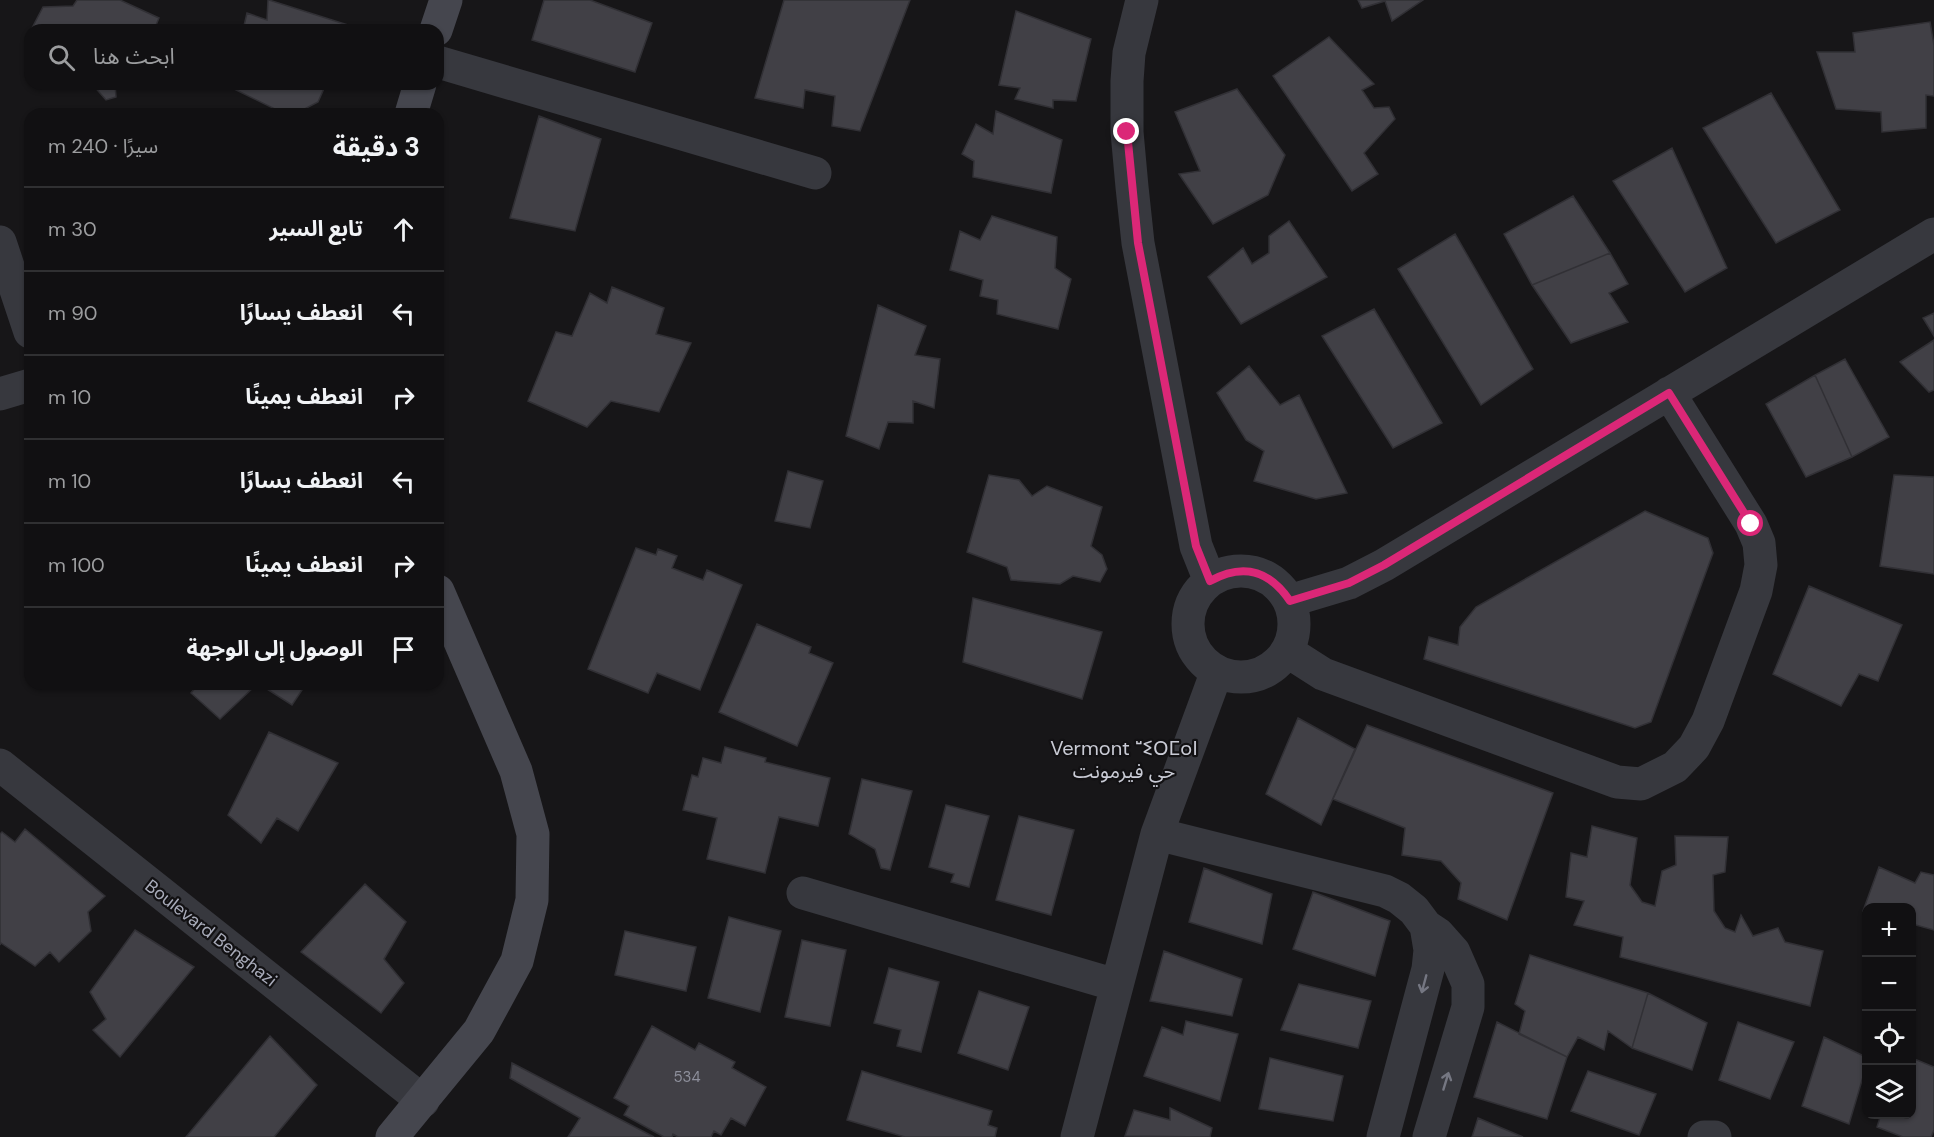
<!DOCTYPE html>
<html lang="ar">
<meta charset="utf-8">
<style>
:root{--surface:#111012;--page:#1e1e20;--text:#f1f3f6;--muted:#9c9d9f;--line:#303032}
body{margin:0;font-family:"DM Sans","Noto Sans Arabic","Noto Sans Tifinagh",sans-serif;background:var(--page);color:var(--text);direction:rtl}
.controls{position:absolute;right:18px;bottom:18px;display:grid;overflow:hidden;border-radius:12px;box-shadow:0 2px 4px #0004}
.controls button{width:54px;height:54px;display:grid;place-items:center;padding:0;border:0;border-bottom:2px solid var(--line);background:var(--surface);color:var(--text);font:30px sans-serif}
.stop{position:absolute;width:18px;height:18px;margin:-14px;border:4px solid #db2777;border-radius:50%;background:#fff}
.stop.end{background:#db2777;border-color:#fff;box-shadow:0 2px 6px #0008}
.list{margin:0;padding:0;list-style:none}
h2{display:flex;justify-content:space-between;align-items:center;height:78px;margin:0;padding:0 24px;font-size:26px}
h2 small{font-size:20px;font-weight:400;color:var(--muted)}
.list li{display:grid;grid-template-columns:39px 1fr auto;gap:18px;align-items:center;box-sizing:border-box;height:84px;padding:0 24px;border-top:2px solid var(--line)}
.list b{display:block;font-size:22px;white-space:nowrap}
.list em{font-size:20px;font-style:normal;color:var(--muted)}
.icon{flex:none;width:33px;height:33px;fill:none;stroke:currentColor;stroke-width:2;stroke-linecap:round;stroke-linejoin:round}
.map{position:relative;flex:none;width:1934px;height:1137px;overflow:hidden;direction:ltr}
.search{position:absolute;background:var(--surface);box-shadow:0 2px 4px #0004;left:24px;top:24px;width:420px;height:66px;display:flex;align-items:center;gap:15px;box-sizing:border-box;padding:0 21px;border-radius:18px;color:var(--muted);font-size:22px}
.panel{position:absolute;background:var(--surface);box-shadow:0 2px 4px #0004;left:24px;top:108px;width:420px;height:582px;border-radius:18px;direction:rtl}
.map>svg:first-child{display:block}
.building{fill:#414046;stroke:#313035;stroke-width:1.5}
.lines{fill:none;stroke-linecap:round;stroke-linejoin:round}
.minor{stroke:#37383e;stroke-width:33}
.secondary{stroke:#45464e;stroke-width:33}
.oneway{stroke:#757782}
.route{stroke:#db2777;stroke-width:8}
.labels{text-anchor:middle;dominant-baseline:central;stroke-width:4.5;stroke-linejoin:round;paint-order:stroke}
.number-label{font-size:15px;fill:#8e909c}
.street-label{font-size:18px;fill:#a8abb9;stroke:#121113}
.neighbourhood-label{font-size:20px;fill:#c9cbd5;stroke:#121113}
</style>
<div class="map">
<svg width="1934" height="1137" viewBox="0 0 1934 1137">
<rect width="100%" height="100%" fill="#171618"/>
<!-- building -->
<path class="building" d="M 77,0 L 120,0 L 159,18 L 154,30 L 31,30 L 43,7 L 73,6 Z
M 268,0 L 269,0 L 351,26 L 349,30 L 243,30 L 247,13 L 267,20 Z
M 544,0 L 590,0 L 652,23 L 635,72 L 532,40 Z
M 784,0 L 910,0 L 860,131 L 832,126 L 835,96 L 805,90 L 803,108 L 755,98 Z
M 1358,0 L 1423,0 L 1392,21 L 1385,1 L 1362,8 Z
M 1016,11 L 1091,39 L 1076,101 L 1053,100 L 1053,108 L 1015,99 L 1020,88 L 999,85 Z
M 1930,22 L 1934,45 L 1934,96 L 1926,95 L 1926,128 L 1882,132 L 1881,112 L 1836,109 L 1817,52 L 1855,52 L 1853,33 Z
M 1329,37 L 1374,84 L 1362,90 L 1374,108 L 1389,107 L 1395,119 L 1364,153 L 1378,174 L 1352,191 L 1273,76 Z
M 92,84 L 115,84 L 116,97 L 106,100 Z
M 224,84 L 326,84 L 318,102 L 295,114 L 285,114 Z
M 1237,89 L 1285,155 L 1268,195 L 1213,224 L 1179,174 L 1200,171 L 1175,112 Z
M 1771,93 L 1840,210 L 1776,243 L 1703,128 Z
M 996,111 L 1062,140 L 1051,193 L 973,177 L 974,161 L 962,154 L 976,124 L 993,134 Z
M 539,116 L 601,139 L 575,231 L 510,218 Z
M 1672,148 L 1727,268 L 1685,292 L 1613,181 Z
M 1573,196 L 1610,253 L 1532,285 L 1504,234 Z
M 992,216 L 1057,237 L 1055,268 L 1071,279 L 1058,329 L 997,314 L 998,300 L 980,296 L 983,280 L 950,270 L 960,231 L 980,240 Z
M 1289,221 L 1327,277 L 1241,324 L 1208,277 L 1243,248 L 1252,264 L 1269,253 L 1269,236 Z
M 1455,234 L 1533,369 L 1481,405 L 1398,269 Z
M 1610,253 L 1628,284 L 1609,293 L 1628,322 L 1571,343 L 1532,285 Z
M 612,287 L 664,308 L 656,334 L 691,343 L 659,412 L 611,401 L 587,427 L 528,401 L 556,332 L 572,336 L 590,293 L 607,303 Z
M 878,305 L 926,326 L 915,355 L 940,359 L 934,408 L 913,401 L 913,423 L 888,422 L 879,449 L 846,436 Z
M 1374,309 L 1442,423 L 1393,448 L 1322,336 Z
M 1934,313 L 1934,336 L 1923,318 Z
M 1934,340 L 1934,390 L 1929,392 L 1900,362 Z
M 1845,359 L 1889,437 L 1852,457 L 1815,375 Z
M 1249,366 L 1280,405 L 1299,395 L 1347,493 L 1316,499 L 1254,481 L 1264,451 L 1246,440 L 1217,393 Z
M 1815,375 L 1852,457 L 1806,477 L 1766,404 Z
M 788,471 L 823,481 L 810,528 L 775,521 Z
M 989,475 L 1019,480 L 1032,496 L 1047,486 L 1102,507 L 1091,546 L 1102,555 L 1107,569 L 1100,582 L 1073,576 L 1060,584 L 1011,580 L 1007,567 L 967,552 Z
M 1894,475 L 1934,477 L 1934,574 L 1880,566 Z
M 1645,511 L 1708,538 L 1713,553 L 1651,722 L 1635,728 L 1424,659 L 1429,637 L 1458,645 L 1460,627 L 1476,607 Z
M 636,548 L 656,555 L 658,549 L 677,556 L 672,568 L 703,580 L 707,570 L 742,585 L 700,690 L 657,673 L 648,693 L 588,669 Z
M 1809,586 L 1902,625 L 1878,681 L 1859,674 L 1841,706 L 1773,674 Z
M 973,598 L 1102,632 L 1082,699 L 963,662 Z
M 757,624 L 811,647 L 809,653 L 833,663 L 797,746 L 719,712 Z
M 198,684 L 257,684 L 220,719 L 191,693 Z
M 259,684 L 306,684 L 292,705 Z
M 1298,718 L 1355,749 L 1321,825 L 1266,794 Z
M 1367,725 L 1553,793 L 1507,920 L 1458,899 L 1461,883 L 1441,861 L 1402,855 L 1405,828 L 1333,799 Z
M 269,732 L 338,763 L 298,831 L 277,818 L 261,843 L 228,815 Z
M 725,747 L 766,758 L 765,762 L 830,778 L 818,826 L 779,817 L 765,873 L 707,859 L 717,818 L 683,810 L 692,775 L 698,777 L 703,758 L 721,763 Z
M 862,779 L 912,791 L 890,870 L 881,868 L 875,849 L 849,834 Z
M 946,805 L 989,816 L 969,887 L 951,882 L 954,874 L 929,867 Z
M 1019,816 L 1074,830 L 1051,915 L 996,900 Z
M 1592,826 L 1637,838 L 1630,885 L 1642,902 L 1655,906 L 1662,871 L 1676,865 L 1675,836 L 1728,837 L 1725,872 L 1713,875 L 1714,911 L 1725,928 L 1735,932 L 1741,915 L 1753,936 L 1778,928 L 1785,942 L 1823,951 L 1810,1006 L 1620,957 L 1623,937 L 1574,925 L 1584,901 L 1566,897 L 1571,853 L 1587,857 Z
M 25,829 L 105,896 L 88,912 L 91,931 L 59,962 L 50,952 L 35,966 L 1,943 L 0,945 L 0,834 L 2,832 L 15,842 Z
M 1879,867 L 1915,883 L 1921,872 L 1934,875 L 1934,930 L 1912,924 L 1912,908 L 1866,908 L 1866,912 L 1863,911 Z
M 1204,868 L 1272,894 L 1262,944 L 1189,922 Z
M 365,884 L 406,922 L 384,959 L 404,983 L 381,1013 L 301,952 Z
M 1313,892 L 1390,921 L 1375,976 L 1293,949 Z
M 729,917 L 781,931 L 760,1012 L 708,998 Z
M 135,930 L 194,967 L 120,1057 L 93,1030 L 106,1019 L 90,992 Z
M 625,931 L 696,947 L 686,991 L 615,975 Z
M 802,940 L 846,950 L 830,1026 L 785,1017 Z
M 1164,951 L 1242,979 L 1232,1016 L 1150,1001 Z
M 1530,955 L 1648,993 L 1632,1048 L 1608,1031 L 1604,1050 L 1578,1037 L 1567,1057 L 1519,1034 L 1525,1011 L 1515,1004 Z
M 889,968 L 939,982 L 921,1052 L 897,1046 L 901,1030 L 874,1023 Z
M 1299,984 L 1371,1001 L 1358,1048 L 1281,1030 Z
M 979,991 L 1029,1007 L 1008,1070 L 958,1053 Z
M 1648,993 L 1707,1023 L 1692,1070 L 1632,1048 Z
M 1186,1021 L 1238,1034 L 1220,1101 L 1144,1076 L 1162,1027 L 1183,1035 Z
M 1497,1022 L 1567,1057 L 1547,1119 L 1474,1097 Z
M 1738,1022 L 1794,1042 L 1770,1099 L 1719,1080 Z
M 652,1026 L 695,1050 L 699,1043 L 735,1062 L 732,1068 L 766,1087 L 745,1126 L 731,1118 L 721,1135 L 714,1131 L 711,1137 L 678,1137 L 673,1134 L 672,1137 L 664,1137 L 624,1115 L 629,1106 L 614,1098 Z
M 270,1036 L 317,1085 L 274,1137 L 186,1137 Z
M 1824,1037 L 1866,1057 L 1866,1067 L 1849,1124 L 1802,1106 Z
M 1270,1058 L 1343,1076 L 1333,1121 L 1259,1109 Z
M 1912,1058 L 1934,1067 L 1934,1130 L 1931,1137 L 1903,1137 L 1877,1127 L 1881,1114 L 1912,1114 Z
M 512,1063 L 654,1137 L 568,1137 L 580,1118 L 510,1078 Z
M 862,1071 L 992,1111 L 988,1125 L 997,1128 L 995,1137 L 905,1137 L 847,1120 Z
M 1588,1071 L 1656,1094 L 1639,1135 L 1571,1111 Z
M 1170,1108 L 1212,1128 L 1210,1137 L 1125,1136 L 1134,1110 L 1170,1120 Z
M 1478,1118 L 1523,1137 L 1472,1137 Z"/>
<g class="lines">
<!-- minor -->
<path class="minor" d="M 1142,0 L 1129,53 L 1127,81 L 1127,132 L 1132,187 L 1138,243 L 1196,546 L 1210,581
M 438,62 L 815,173
M 0,242 L 30,332
M 0,394 L 30,385
M1188 624a53 53 0 1 1 106 0a53 53 0 1 1-106 0Z
M 1289,601 L 1349,583 L 1384,565 L 1934,234
M 1287,651 L 1323,674 L 1617,782 L 1641,784 L 1675,767 L 1694,747 L 1708,721 L 1756,591 L 1761,565 L 1759,543 L 1751,524 L 1669,393
M 0,765 L 423,1101
M 1157,834 L 1385,891 L 1399,898 L 1414,910 L 1426,926 L 1438,934 L 1454,952 L 1468,984 L 1468,1007 L 1429,1137
M 803,893 L 1116,985
M 1077,1137 L 1157,834 L 1217,671
M 1383,1137 L 1428,969 L 1430,950 L 1426,926
M 1704,1137 L 1715,1137"/>
<!-- secondary -->
<path class="secondary" d="M 436,30 L 446,0
M 411,114 L 420,84
M 392,1137 L 479,1031 L 517,961 L 532,900 L 533,834 L 516,771 L 438,591"/>
</g>
<!-- one-way arrows -->
<defs><path id="oneway-shaft" d="M-6 0H5M1.5-3L5.5 0L1.5 3" fill="none" stroke-width="1.6" stroke-linecap="round" stroke-linejoin="round" transform="scale(1.5)"/></defs>
<g class="oneway">
<use href="#oneway-shaft" transform="translate(1424 984) rotate(105)"/>
<use href="#oneway-shaft" transform="translate(1446 1081) rotate(-73)"/>
</g>
<g class="lines">
<!-- route -->
<path class="route" d="M 1127,132 L 1138,243 L 1196,546 L 1210,581 C 1243,563 1269,570 1290,601 L 1349,583 L 1384,565 L 1669,393 L 1751,524"/>
</g>
<g class="labels">
<!-- number labels -->
<g class="number-label">
<text x="687" y="1077">534</text>
</g>
<!-- street labels -->
<g class="street-label">
<text transform="translate(211 933) rotate(38)">Boulevard Benghazi</text>
</g>
<!-- neighbourhood labels -->
<g class="neighbourhood-label">
<text x="1124" y="748">Vermont ⵯⵉⵔⵎoⵏ<tspan x="1124" dy="23">حي فيرمونت</tspan></text>
</g>
</g>
</svg>
<div class="controls">
<button>+</button>
<button>−</button>
<button><svg class="icon" aria-label="locate" viewBox="0 0 24 24"><circle cx="12" cy="12" r="6"/><path d="M12 2v4M12 18v4M2 12h4M18 12h4"/></svg></button>
<button><svg class="icon" aria-label="layers" viewBox="0 0 24 24"><path d="M12 4l9 5-9 5-9-5zM3 14l9 5 9-5"/></svg></button>
</div>
<div class="stop" style="left:1751px;top:524px"></div>
<div class="stop end" style="left:1127px;top:132px"></div>
<div class="search"><svg class="icon" aria-label="search" viewBox="0 0 24 24"><circle cx="10" cy="10" r="6"/><path d="M15 15l6 6"/></svg>ابحث هنا</div>
<section class="panel">
<h2>3 دقيقة<small>سيرًا · 240 m</small></h2>
<ul class="list">
<li><svg class="icon" aria-label="ahead" viewBox="0 0 24 24"><path d="M12 20V5M6 11l6-6 6 6"/></svg><div><b>تابع السير</b></div><em>30 m</em></li>
<li><svg class="icon" aria-label="left" viewBox="0 0 24 24"><path d="M17 20v-9H6M10 6l-5 5 5 5"/></svg><div><b>انعطف يسارًا</b></div><em>90 m</em></li>
<li><svg class="icon" aria-label="right" viewBox="0 0 24 24"><path d="M7 20v-9h11M14 6l5 5-5 5"/></svg><div><b>انعطف يمينًا</b></div><em>10 m</em></li>
<li><svg class="icon" aria-label="left" viewBox="0 0 24 24"><path d="M17 20v-9H6M10 6l-5 5 5 5"/></svg><div><b>انعطف يسارًا</b></div><em>10 m</em></li>
<li><svg class="icon" aria-label="right" viewBox="0 0 24 24"><path d="M7 20v-9h11M14 6l5 5-5 5"/></svg><div><b>انعطف يمينًا</b></div><em>100 m</em></li>
<li><svg class="icon" aria-label="arrive" viewBox="0 0 24 24"><path d="M6 21V4h12l-3 4 3 4H6"/></svg><div><b>الوصول إلى الوجهة</b></div></li>
</ul>
</section>
</div>
